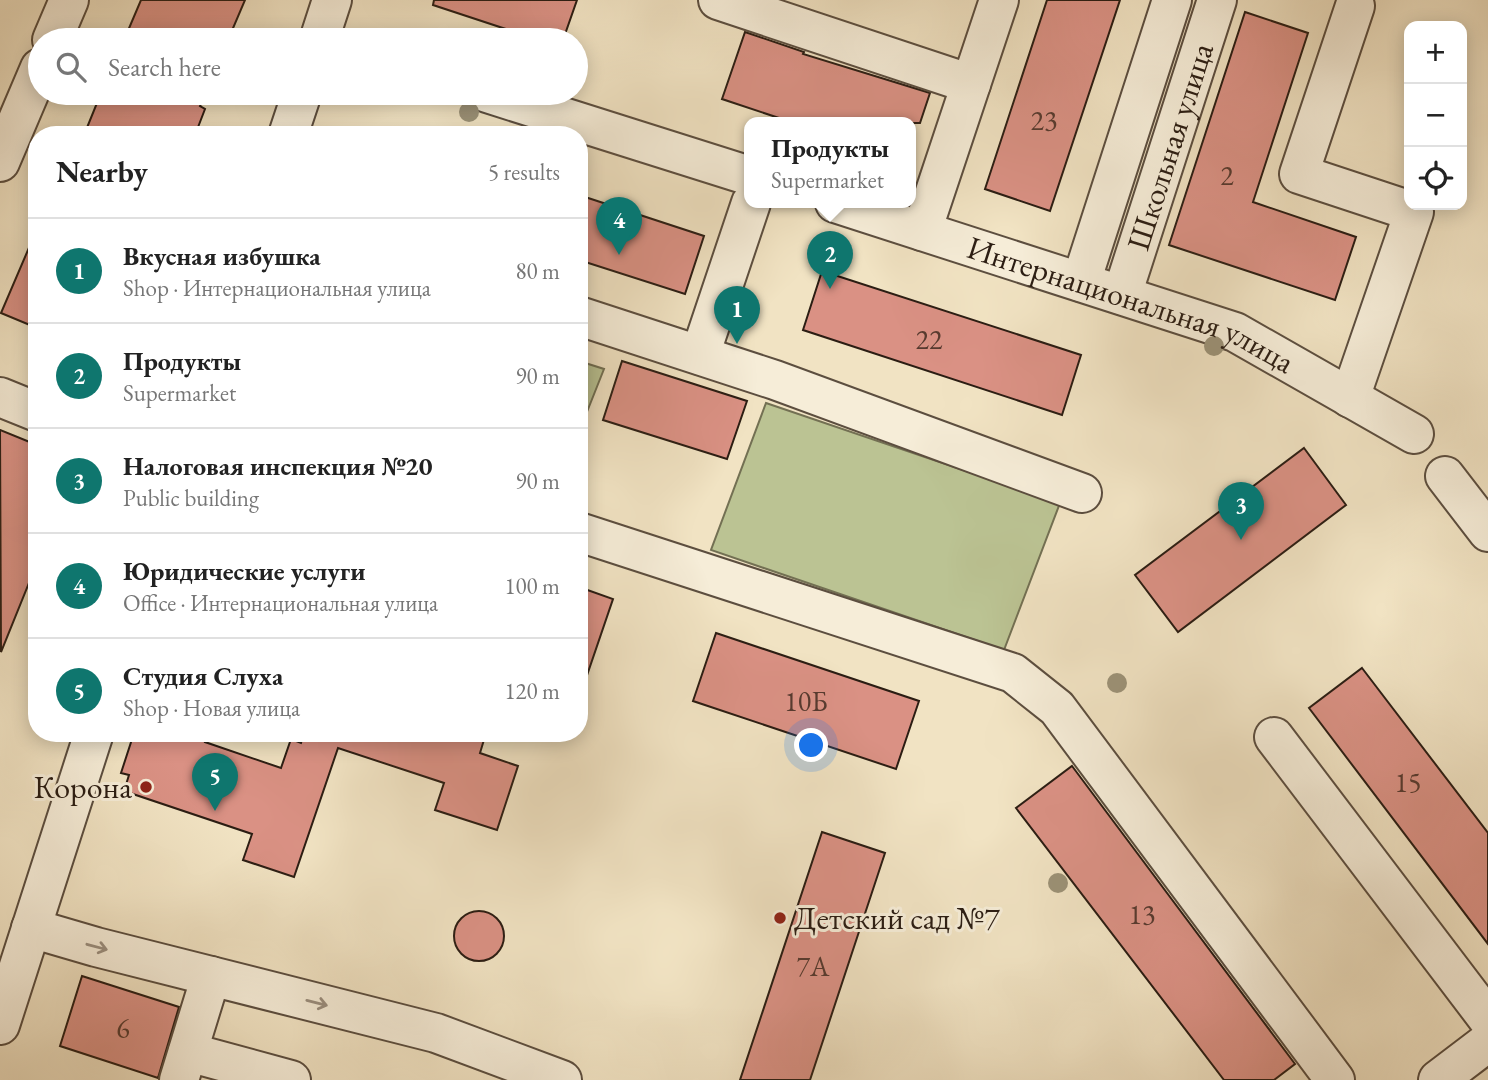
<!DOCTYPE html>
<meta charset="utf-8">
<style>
:root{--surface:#fff;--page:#f2f2f2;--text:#222;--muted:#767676;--line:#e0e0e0;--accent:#0f766e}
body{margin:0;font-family:"EB Garamond",serif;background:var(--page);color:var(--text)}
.controls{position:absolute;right:21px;top:21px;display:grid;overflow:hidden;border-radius:14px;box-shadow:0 4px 18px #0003}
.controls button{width:63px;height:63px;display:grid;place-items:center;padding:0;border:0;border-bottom:2px solid var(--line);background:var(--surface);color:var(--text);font:35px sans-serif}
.you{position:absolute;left:812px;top:746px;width:24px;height:24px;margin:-18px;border:5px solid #fff;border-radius:50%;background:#1a73e8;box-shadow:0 0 0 10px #1a73e833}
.badge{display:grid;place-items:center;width:46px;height:46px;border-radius:50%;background:var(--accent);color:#fff;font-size:23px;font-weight:700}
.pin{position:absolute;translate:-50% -58px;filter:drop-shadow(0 2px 4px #0008)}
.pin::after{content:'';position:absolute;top:37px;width:24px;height:21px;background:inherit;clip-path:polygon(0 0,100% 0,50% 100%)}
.popup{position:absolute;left:744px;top:117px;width:172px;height:91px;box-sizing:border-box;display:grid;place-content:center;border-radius:14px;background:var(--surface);filter:drop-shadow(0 2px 5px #0005);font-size:23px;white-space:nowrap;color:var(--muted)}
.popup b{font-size:26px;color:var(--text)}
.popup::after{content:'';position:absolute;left:50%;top:100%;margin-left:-14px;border:14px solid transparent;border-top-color:var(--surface)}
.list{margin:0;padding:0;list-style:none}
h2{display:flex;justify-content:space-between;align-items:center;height:91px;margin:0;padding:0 28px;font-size:30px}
h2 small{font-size:23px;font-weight:400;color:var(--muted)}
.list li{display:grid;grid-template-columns:46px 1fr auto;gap:21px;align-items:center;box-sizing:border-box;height:105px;padding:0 28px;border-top:2px solid var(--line)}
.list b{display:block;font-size:26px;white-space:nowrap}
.list p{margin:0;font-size:23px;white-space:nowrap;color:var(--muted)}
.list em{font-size:23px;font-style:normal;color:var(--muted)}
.icon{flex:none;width:38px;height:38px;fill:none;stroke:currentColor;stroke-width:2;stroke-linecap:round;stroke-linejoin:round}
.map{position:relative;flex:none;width:1488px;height:1080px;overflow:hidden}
.search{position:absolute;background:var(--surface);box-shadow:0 4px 18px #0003;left:28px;top:28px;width:560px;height:77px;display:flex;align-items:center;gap:18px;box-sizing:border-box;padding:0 24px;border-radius:38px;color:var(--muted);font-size:26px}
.panel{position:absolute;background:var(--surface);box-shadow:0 4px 18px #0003;left:28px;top:126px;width:560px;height:616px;border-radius:28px}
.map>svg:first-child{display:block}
.green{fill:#bbc393;stroke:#737053;stroke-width:2}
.building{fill:#da9184;stroke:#2b1d13;stroke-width:2}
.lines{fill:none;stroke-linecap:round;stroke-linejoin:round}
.minor-casing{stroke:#5c4e3f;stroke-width:42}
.minor{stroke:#f6edd8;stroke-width:38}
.tree{fill:#9c9277}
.oneway{stroke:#9b8f7f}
.poi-dot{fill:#8f2418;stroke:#f6edd8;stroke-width:2.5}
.labels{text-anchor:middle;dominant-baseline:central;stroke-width:6;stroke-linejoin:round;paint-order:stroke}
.number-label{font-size:28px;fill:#573a2f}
.street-label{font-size:32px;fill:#2b1d13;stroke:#f6edd8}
.poi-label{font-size:32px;fill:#2b1d13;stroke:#f6edd8;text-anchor:end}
</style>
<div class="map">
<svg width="1488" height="1080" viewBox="0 0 1488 1080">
<rect width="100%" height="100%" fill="#f1e3c3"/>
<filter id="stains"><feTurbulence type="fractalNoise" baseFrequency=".00286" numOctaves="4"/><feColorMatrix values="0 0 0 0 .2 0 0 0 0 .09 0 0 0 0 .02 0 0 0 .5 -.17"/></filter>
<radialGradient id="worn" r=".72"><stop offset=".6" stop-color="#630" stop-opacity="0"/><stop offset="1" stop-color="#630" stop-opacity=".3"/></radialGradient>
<!-- green -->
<path class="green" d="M 579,361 L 604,369 L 579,432 Z
M 766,403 L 1060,503 L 1004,650 L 711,550 Z"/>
<!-- building -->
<path class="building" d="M 141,0 L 245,0 L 228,40 L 124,40 Z
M 434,0 L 577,0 L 563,40 L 539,40 L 433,5 Z
M 1047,0 L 1120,0 L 1050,211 L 985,189 Z
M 1245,12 L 1308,33 L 1253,202 L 1356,237 L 1335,300 L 1169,245 Z
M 745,32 L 804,52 L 803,54 L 930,93 L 920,123 L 794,123 L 722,99 Z
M 101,93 L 206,93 L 200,106 L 205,109 L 195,135 L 84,135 Z
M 579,195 L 704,236 L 685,294 L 579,260 Z
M 37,229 L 37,328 L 1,313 Z
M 822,271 L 1081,355 L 1062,415 L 803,330 Z
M 622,361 L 747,401 L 727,459 L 603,420 Z
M 0,430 L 37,445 L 37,563 L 1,652 Z
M 1304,448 L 1346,505 L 1178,632 L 1135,575 Z
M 579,587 L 613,599 L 584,684 L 579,683 Z
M 716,633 L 919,701 L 896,769 L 693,701 Z
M 1362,668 L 1488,833 L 1488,944 L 1309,708 Z
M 134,733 L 208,733 L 205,742 L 281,768 L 291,739 L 301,743 L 304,733 L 486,733 L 480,753 L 518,766 L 497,830 L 435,810 L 444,783 L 338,748 L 294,877 L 243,860 L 252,834 L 124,791 L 129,775 L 121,773 Z
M 1072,766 L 1295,1064 L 1274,1080 L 1224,1080 L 1016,808 Z
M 822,832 L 885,853 L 810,1080 L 740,1080 Z
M454 936a25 25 0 1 1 50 0a25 25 0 1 1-50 0Z
M 82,976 L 179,1007 L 158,1078 L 60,1046 Z"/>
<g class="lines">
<defs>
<g id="minor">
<path d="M 718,0 L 971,84"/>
<path d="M 52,40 L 69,0"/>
<path d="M 319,40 L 332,0"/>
<path d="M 487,93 L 750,176"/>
<path d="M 288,135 L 302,93"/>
<path d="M 0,162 L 40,68"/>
<path id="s1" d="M 835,203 L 1235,332 L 1414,434"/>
<path d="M 922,231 L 999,0"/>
<path d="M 1081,282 L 1172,0"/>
<path id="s2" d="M 1122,295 L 1217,0"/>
<path d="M 579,316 L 775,380 L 1082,493"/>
<path d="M 700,355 L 751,203"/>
<path d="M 0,397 L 37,412"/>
<path d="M 1350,398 L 1414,212 L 1299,174 L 1355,6"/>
<path d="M 1445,476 L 1488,532"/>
<path d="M 579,532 L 1013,673 L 1057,708 L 1335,1080"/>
<path d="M 1274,737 L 1488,1019"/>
<path d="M 31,928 L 96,947 L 436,1033 L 562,1080"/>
<path d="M 0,1025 L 94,733"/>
<path d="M 188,1052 L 291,1080"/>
<path d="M 179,1080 L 211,976"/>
<path d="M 1438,1080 L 1488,1042"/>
</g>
</defs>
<!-- minor casing -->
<use href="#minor" class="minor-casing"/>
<!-- minor -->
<use href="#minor" class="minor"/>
</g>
<!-- trees -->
<g class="tree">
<circle cx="469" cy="112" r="10"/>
<circle cx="1214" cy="346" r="10"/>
<circle cx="1117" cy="683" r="10"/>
<circle cx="1058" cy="883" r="10"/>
</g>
<!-- one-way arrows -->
<defs><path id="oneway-shaft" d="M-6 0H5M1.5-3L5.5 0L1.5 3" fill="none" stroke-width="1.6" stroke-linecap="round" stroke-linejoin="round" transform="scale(1.75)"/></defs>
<g class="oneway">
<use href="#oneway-shaft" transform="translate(97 947) rotate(15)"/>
<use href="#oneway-shaft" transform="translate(317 1003) rotate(14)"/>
</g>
<!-- markers -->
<g class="poi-dot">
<circle cx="146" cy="787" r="7"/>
<circle cx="780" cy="918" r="7"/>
</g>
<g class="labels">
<!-- number labels -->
<g class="number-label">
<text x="1044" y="120">23</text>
<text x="1227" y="175">2</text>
<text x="929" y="339">22</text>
<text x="806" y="701">10Б</text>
<text x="1408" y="782">15</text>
<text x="1142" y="914">13</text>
<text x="813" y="966">7А</text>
<text x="123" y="1028">6</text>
</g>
<!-- street labels -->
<g class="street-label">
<text stroke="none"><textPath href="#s2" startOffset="156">Школьная улица</textPath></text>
<text stroke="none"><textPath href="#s1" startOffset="313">Интернациональная улица</textPath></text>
</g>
<!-- poi labels -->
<g class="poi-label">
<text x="132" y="787">Корона</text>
<text x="794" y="918" text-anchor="start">Детский сад №7</text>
</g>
</g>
<rect width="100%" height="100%" filter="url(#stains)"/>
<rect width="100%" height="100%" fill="url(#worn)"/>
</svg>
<div class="controls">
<button>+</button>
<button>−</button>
<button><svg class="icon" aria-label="locate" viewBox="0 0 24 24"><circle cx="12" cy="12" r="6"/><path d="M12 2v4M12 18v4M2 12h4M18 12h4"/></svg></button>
</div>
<div class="you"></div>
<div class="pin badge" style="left:737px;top:344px">1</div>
<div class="pin badge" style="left:830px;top:289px">2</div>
<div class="popup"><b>Продукты</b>Supermarket</div>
<div class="pin badge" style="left:1241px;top:540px">3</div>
<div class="pin badge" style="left:619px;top:255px">4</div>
<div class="pin badge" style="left:215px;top:811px">5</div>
<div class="search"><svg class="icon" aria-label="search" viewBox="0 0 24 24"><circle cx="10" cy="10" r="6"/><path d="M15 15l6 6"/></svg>Search here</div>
<section class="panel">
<h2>Nearby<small>5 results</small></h2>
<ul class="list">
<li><span class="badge">1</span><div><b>Вкусная избушка</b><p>Shop · Интернациональная улица</p></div><em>80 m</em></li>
<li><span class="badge">2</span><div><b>Продукты</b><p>Supermarket</p></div><em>90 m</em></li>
<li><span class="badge">3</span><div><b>Налоговая инспекция №20</b><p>Public building</p></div><em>90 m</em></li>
<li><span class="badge">4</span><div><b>Юридические услуги</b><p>Office · Интернациональная улица</p></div><em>100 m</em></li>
<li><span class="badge">5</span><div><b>Студия Слуха</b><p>Shop · Новая улица</p></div><em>120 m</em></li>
</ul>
</section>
</div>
